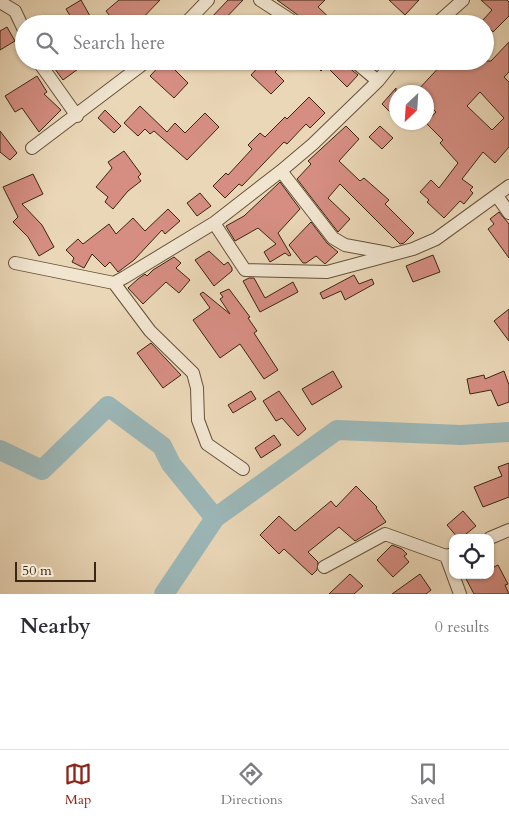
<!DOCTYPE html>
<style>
:root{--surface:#fff;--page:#f2f2f3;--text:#2b2b33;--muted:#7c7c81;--line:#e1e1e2;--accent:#8f2418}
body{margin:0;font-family:Cardo,serif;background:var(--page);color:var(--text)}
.controls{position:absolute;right:15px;bottom:15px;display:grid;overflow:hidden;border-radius:10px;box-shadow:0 1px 4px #0004}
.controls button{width:45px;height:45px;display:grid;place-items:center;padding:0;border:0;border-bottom:1px solid var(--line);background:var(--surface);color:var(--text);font:25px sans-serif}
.compass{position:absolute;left:389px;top:85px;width:45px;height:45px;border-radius:50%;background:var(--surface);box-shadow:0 1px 4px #0004;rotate:205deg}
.scale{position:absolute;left:15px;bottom:12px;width:81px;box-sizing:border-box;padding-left:5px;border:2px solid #3a2612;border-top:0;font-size:14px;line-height:18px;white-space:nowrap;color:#3a2612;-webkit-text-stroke:4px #f1e5d0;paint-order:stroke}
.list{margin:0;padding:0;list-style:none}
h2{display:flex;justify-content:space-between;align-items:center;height:65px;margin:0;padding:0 20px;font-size:21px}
h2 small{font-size:16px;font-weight:400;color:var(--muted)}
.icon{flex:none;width:28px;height:28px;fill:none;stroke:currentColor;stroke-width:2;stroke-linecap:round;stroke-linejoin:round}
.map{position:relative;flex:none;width:509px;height:594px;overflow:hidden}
.search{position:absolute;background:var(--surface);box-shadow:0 1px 4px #0004;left:15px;right:15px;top:15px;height:55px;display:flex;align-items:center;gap:12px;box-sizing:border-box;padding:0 18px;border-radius:28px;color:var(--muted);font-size:19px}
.sheet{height:155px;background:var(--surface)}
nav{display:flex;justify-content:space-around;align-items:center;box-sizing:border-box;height:70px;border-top:1px solid var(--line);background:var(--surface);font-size:14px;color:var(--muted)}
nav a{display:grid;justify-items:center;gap:2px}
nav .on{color:var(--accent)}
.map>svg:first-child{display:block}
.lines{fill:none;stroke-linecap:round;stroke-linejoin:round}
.river{stroke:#9bb7b8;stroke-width:20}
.building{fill:#d68e83;stroke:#3a2612;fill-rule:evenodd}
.minor-casing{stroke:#66523b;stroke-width:14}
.minor{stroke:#f1e5d0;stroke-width:12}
</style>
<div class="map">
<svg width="509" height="594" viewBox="0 0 509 594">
<rect width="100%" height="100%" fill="#ead7b7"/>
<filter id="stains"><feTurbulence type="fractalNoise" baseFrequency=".004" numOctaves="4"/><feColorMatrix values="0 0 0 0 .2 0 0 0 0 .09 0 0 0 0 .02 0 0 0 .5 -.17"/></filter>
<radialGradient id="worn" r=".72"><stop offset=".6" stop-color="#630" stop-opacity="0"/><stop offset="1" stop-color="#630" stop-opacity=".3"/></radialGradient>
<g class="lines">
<!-- river -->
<path class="river" d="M 0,450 L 42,470 L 108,406 L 162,446 L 171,464 L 215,518 L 164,594
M 215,518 L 337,430 L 461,435 L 509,432"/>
</g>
<!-- building -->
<path class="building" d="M 81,0 L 90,16 L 75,24 L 66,9 Z
M 119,0 L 160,0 L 137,24 L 116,24 L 106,11 Z
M 228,0 L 243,0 L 220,24 L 216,24 L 210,19 Z
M 277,0 L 325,0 L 318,7 L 336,24 L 306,24 L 302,18 Z
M 389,0 L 419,0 L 405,15 Z
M 481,0 L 507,0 L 509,2 L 509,16 L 493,32 L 482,21 L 492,10 Z
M 7,27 L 15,41 L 0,50 L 0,31 Z
M 509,42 L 509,72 L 504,77 L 509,82 L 509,147 L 495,163 L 483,152 L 462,179 L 473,187 L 470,190 L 473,193 L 464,204 L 460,201 L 444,218 L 427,202 L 429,200 L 420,192 L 431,180 L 439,188 L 458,163 L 440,143 L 443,140 L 426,123 L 436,112 L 426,103 L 426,92 L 416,92 L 445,61 L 491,61 ZM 480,92 L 504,118 L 492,130 L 467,106 Z
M 49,61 L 89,61 L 63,80 Z
M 164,61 L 182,61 L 174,69 L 188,83 L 174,98 L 150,76 Z
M 264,61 L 286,61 L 275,72 L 284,81 L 271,94 L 251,75 Z
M 311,61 L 346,61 L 348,67 L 358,75 L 347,87 L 326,66 L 321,71 Z
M 37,76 L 47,92 L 44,94 L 61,110 L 39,132 L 22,108 L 15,112 L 5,96 Z
M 396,88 L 396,118 L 382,104 Z
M 309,97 L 325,113 L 310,128 L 306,124 L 287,144 L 284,142 L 242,186 L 239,184 L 225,198 L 213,186 L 226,173 L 228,175 L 252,149 L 248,145 L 260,133 L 265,137 L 285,117 L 287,119 Z
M 140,106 L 167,132 L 175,123 L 185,133 L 205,113 L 219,127 L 187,160 L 154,131 L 150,134 L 145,129 L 138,136 L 124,123 Z
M 105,110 L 121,126 L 114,133 L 98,118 Z
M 346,126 L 359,139 L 339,161 L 360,181 L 364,178 L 389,200 L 385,204 L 414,233 L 404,243 L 400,244 L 340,184 L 328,198 L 350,219 L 338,232 L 297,179 L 311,164 L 308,161 Z
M 380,126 L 393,138 L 382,149 L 369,137 Z
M 0,131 L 17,153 L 10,160 L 0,152 Z
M 124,151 L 141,174 L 138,177 L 141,181 L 128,191 L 113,209 L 105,202 L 108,197 L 96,187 L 112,168 L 108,162 Z
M 33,174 L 43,194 L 22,204 L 42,225 L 54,247 L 39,256 L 28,237 L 13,222 L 18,217 L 3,187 Z
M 280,182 L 300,209 L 278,233 L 291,255 L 289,256 L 285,253 L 270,262 L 264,252 L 276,244 L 258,228 L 235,241 L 226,226 L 244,216 Z
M 200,193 L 211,206 L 197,216 L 187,203 Z
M 168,209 L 180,221 L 165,234 L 162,230 L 134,260 L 118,272 L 110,262 L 105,267 L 92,254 L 84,268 L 72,262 L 74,258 L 66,250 L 78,239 L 83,244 L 109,224 L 116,234 L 133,218 L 145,231 Z
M 499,212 L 509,224 L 509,258 L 488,229 L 494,224 L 490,219 Z
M 311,222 L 327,243 L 338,252 L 325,264 L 316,256 L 306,263 L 303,263 L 289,245 Z
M 209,251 L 224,265 L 228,262 L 232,268 L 232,271 L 214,286 L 195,260 Z
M 433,255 L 440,272 L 413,282 L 406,266 Z
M 174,257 L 181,263 L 176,268 L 190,280 L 179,293 L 166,282 L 143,304 L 128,288 L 138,279 L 145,274 L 147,276 L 153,270 Z
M 354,275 L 359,284 L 372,279 L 374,284 L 345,300 L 341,291 L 323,299 L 320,293 Z
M 249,278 L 254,278 L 265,298 L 293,282 L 298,292 L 260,312 L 243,281 Z
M 229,289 L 250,317 L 248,318 L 257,331 L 254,333 L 278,370 L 264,379 L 240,344 L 220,358 L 193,320 L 210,308 L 200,294 L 203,292 L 230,314 L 220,299 L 223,297 L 220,293 Z
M 509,309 L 509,341 L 494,321 Z
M 151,343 L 181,375 L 163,388 L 137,353 Z
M 333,371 L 342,387 L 312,405 L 302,389 Z
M 504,371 L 509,385 L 509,402 L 498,406 L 491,390 L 470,394 L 467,379 L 484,375 L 485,379 Z
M 251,391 L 256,399 L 233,413 L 228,405 Z
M 279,391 L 306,429 L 298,436 L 282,418 L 276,421 L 263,401 Z
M 274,435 L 281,445 L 261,458 L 255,448 Z
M 509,463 L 509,497 L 483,507 L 474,487 L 502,476 L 498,467 Z
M 356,486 L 377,507 L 376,508 L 386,522 L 355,541 L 339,527 L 308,552 L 318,562 L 317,570 L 312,575 L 284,549 L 279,554 L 260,535 L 279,516 L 295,531 L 331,501 L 336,507 Z
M 463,511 L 476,526 L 461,538 L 458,538 L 447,525 Z
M 392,545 L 402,549 L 407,554 L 404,556 L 409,562 L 393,577 L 377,560 Z
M 498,565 L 508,584 L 505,585 L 509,594 L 474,594 L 464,575 L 490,575 L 490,569 Z
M 350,574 L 363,586 L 354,594 L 329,594 Z
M 420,574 L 431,590 L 426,594 L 392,594 Z"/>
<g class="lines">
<defs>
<path id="minor" d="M 260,0 L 297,24
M 0,2 L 15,11 L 24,30
M 185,24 L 208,0
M 436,24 L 463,0
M 38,61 L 77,116
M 354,61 L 378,81
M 32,148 L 147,61
M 281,171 L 333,238 L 345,245 L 388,253
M 497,196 L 509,213
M 214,223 L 245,270 L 327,272 L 413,249 L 436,239 L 509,186
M 15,263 L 114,283 L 125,277 L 214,223 L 281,171 L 313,144 L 378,81 L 394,61
M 114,283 L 150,331 L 193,373 L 197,388 L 198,420 L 207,444 L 243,469
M 490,538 L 509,530
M 446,556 L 460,594
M 324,567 L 385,534 L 446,556 L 453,554"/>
</defs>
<!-- minor casing -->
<use href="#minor" class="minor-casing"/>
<!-- minor -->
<use href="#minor" class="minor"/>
</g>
<rect width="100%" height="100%" filter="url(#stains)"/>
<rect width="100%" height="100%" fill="url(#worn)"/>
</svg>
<div class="controls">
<button><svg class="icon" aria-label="locate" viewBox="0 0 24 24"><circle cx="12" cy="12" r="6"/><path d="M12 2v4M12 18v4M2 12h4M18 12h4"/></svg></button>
</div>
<svg class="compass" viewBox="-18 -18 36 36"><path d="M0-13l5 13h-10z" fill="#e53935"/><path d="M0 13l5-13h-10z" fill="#7c7c81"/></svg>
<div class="scale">50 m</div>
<div class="search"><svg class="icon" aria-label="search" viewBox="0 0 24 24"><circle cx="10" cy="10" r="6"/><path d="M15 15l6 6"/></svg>Search here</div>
</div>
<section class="sheet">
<h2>Nearby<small>0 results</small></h2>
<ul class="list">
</ul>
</section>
<nav>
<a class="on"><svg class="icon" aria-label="map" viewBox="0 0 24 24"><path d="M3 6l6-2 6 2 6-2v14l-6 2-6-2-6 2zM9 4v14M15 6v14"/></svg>Map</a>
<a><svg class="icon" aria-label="directions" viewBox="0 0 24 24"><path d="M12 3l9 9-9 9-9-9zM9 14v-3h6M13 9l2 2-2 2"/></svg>Directions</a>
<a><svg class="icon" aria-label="saved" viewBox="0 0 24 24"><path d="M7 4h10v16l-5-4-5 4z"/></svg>Saved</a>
</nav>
